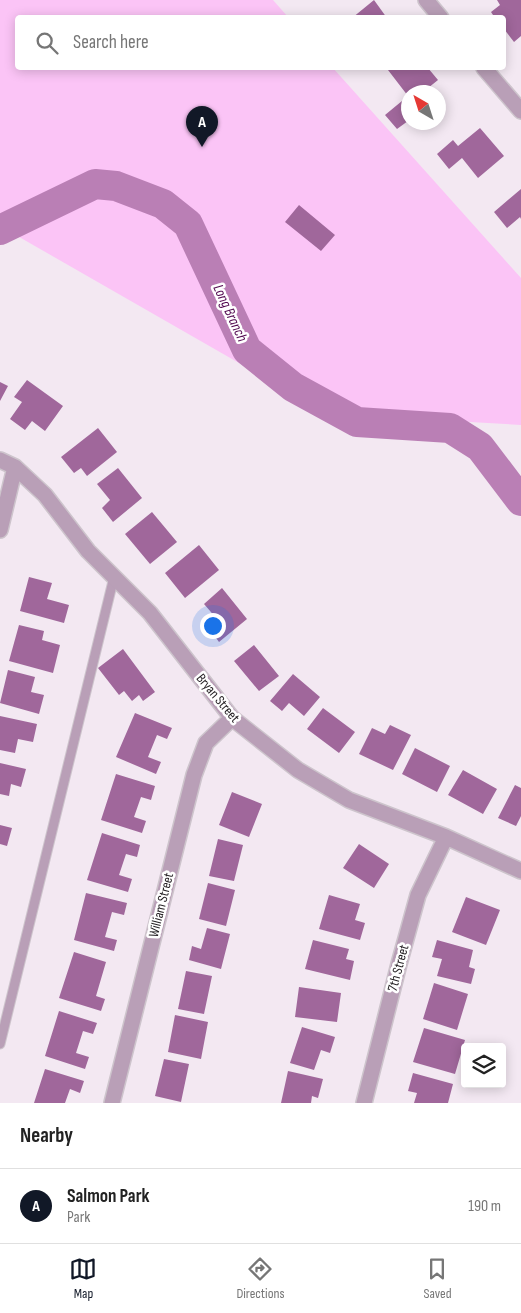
<!DOCTYPE html>
<style>
:root{--surface:#fff;--page:#f6f6f6;--text:#222;--muted:#767676;--line:#e0e0e0;--accent:#111827}
body{margin:0;font-family:"Sofia Sans Condensed",sans-serif;background:var(--page);color:var(--text)}
.controls{position:absolute;right:15px;bottom:15px;display:grid;overflow:hidden;border-radius:5px;box-shadow:0 2px 12px #0003}
.controls button{width:45px;height:45px;display:grid;place-items:center;padding:0;border:0;border-bottom:1px solid var(--line);background:var(--surface);color:var(--text);font:25px sans-serif}
.compass{position:absolute;left:401px;top:85px;width:45px;height:45px;border-radius:50%;background:var(--surface);box-shadow:0 2px 12px #0003;rotate:321deg}
.you{position:absolute;left:212px;top:625px;width:18px;height:18px;margin:-12px;border:4px solid #fff;border-radius:50%;background:#1a73e8;box-shadow:0 0 0 8px #1a73e833}
.badge{display:grid;place-items:center;width:32px;height:32px;border-radius:50%;background:var(--accent);color:#fff;font-size:16px;font-weight:700}
.pin{position:absolute;translate:-50% -41px;filter:drop-shadow(0 1px 2px #0008)}
.pin::after{content:'';position:absolute;top:26px;width:18px;height:15px;background:inherit;clip-path:polygon(0 0,100% 0,50% 100%)}
.list{margin:0;padding:0;list-style:none}
h2{display:flex;justify-content:space-between;align-items:center;height:65px;margin:0;padding:0 20px;font-size:21px}
h2 small{font-size:16px;font-weight:400;color:var(--muted)}
.list li{display:grid;grid-template-columns:32px 1fr auto;gap:15px;align-items:center;box-sizing:border-box;height:75px;padding:0 20px;border-top:1px solid var(--line)}
.list b{display:block;font-size:19px;white-space:nowrap}
.list p{margin:0;font-size:16px;white-space:nowrap;color:var(--muted)}
.list em{font-size:16px;font-style:normal;color:var(--muted)}
.icon{flex:none;width:28px;height:28px;fill:none;stroke:currentColor;stroke-width:2;stroke-linecap:round;stroke-linejoin:round}
.map{position:relative;flex:none;width:521px;height:1103px;overflow:hidden}
.search{position:absolute;background:var(--surface);box-shadow:0 2px 12px #0003;left:15px;right:15px;top:15px;height:55px;display:flex;align-items:center;gap:12px;box-sizing:border-box;padding:0 18px;border-radius:5px;color:var(--muted);font-size:19px}
.sheet{height:140px;background:var(--surface)}
nav{display:flex;justify-content:space-around;align-items:center;box-sizing:border-box;height:70px;border-top:1px solid var(--line);background:var(--surface);font-size:14px;color:var(--muted)}
nav a{display:grid;justify-items:center;gap:2px}
nav .on{color:var(--accent)}
.map>svg:first-child{display:block}
.green{fill:#fbc4f6}
.lines{fill:none;stroke-linecap:round;stroke-linejoin:round}
.river{stroke:#ba7fb5;stroke-width:30}
.building{fill:#a0679b}
.service-casing{stroke:#cdc4cc;stroke-width:11}
.minor-casing{stroke:#cdc4cc;stroke-width:18}
.service{stroke:#b99fb7;stroke-width:9}
.minor{stroke:#b99fb7;stroke-width:15}
.labels{text-anchor:middle;dominant-baseline:central;stroke-width:5;stroke-linejoin:round;paint-order:stroke}
.street-label{font-size:14px;fill:#221e21;stroke:#fff}
.water-label{font-size:15px;font-style:italic;fill:#520950;stroke:#fff}
</style>
<div class="map">
<svg width="521" height="1103" viewBox="0 0 521 1103">
<rect width="100%" height="100%" fill="#f3e8f2"/>
<!-- green -->
<path class="green" d="M 0,0 L 273,0 L 288,17 L 18,18 L 18,68 L 333,68 L 521,278 L 521,425 L 328,414 L 0,226 Z"/>
<g class="lines">
<!-- river -->
<path class="river" d="M 0,230 L 95,184 L 116,186 L 163,204 L 188,224 L 247,350 L 293,387 L 357,422 L 450,428 L 480,447 L 521,501"/>
</g>
<!-- building -->
<path class="building" d="M 374,0 L 387,18 L 352,18 Z
M 497,0 L 521,0 L 521,36 L 514,42 L 504,29 L 504,18 L 495,18 L 491,12 L 500,5 Z
M 391,68 L 428,68 L 438,80 L 423,92 L 408,92 L 408,96 L 388,70 Z
M 408,96 L 408,121 L 397,129 L 385,115 Z
M 480,128 L 504,156 L 478,178 L 462,158 L 449,169 L 437,154 L 453,140 L 458,146 Z
M 521,189 L 521,219 L 520,217 L 507,228 L 494,212 Z
M 299,205 L 335,235 L 321,251 L 285,222 Z
M 27,380 L 63,406 L 45,431 L 32,421 L 25,430 L 10,419 L 22,402 L 14,397 Z
M 0,382 L 8,386 L 0,401 Z
M 98,428 L 117,452 L 87,476 L 81,468 L 74,473 L 61,457 Z
M 118,468 L 142,498 L 113,522 L 102,508 L 110,500 L 97,484 Z
M 152,512 L 177,542 L 150,564 L 125,534 Z
M 199,545 L 219,570 L 185,598 L 165,573 Z
M 29,577 L 52,583 L 47,599 L 69,605 L 64,623 L 20,611 Z
M 222,588 L 247,619 L 219,642 L 208,627 L 217,619 L 204,604 Z
M 19,625 L 44,631 L 42,640 L 60,645 L 53,673 L 9,661 Z
M 254,645 L 279,676 L 259,691 L 234,661 Z
M 123,649 L 155,692 L 143,701 L 139,695 L 132,701 L 124,691 L 119,695 L 98,668 Z
M 8,670 L 35,677 L 31,692 L 44,695 L 39,714 L 0,703 Z
M 293,674 L 320,697 L 304,716 L 289,703 L 282,711 L 270,701 Z
M 323,708 L 355,732 L 339,753 L 307,729 Z
M 135,713 L 172,728 L 167,739 L 157,735 L 148,757 L 161,762 L 156,774 L 116,757 Z
M 0,716 L 37,724 L 33,742 L 18,739 L 15,753 L 0,750 Z
M 390,725 L 411,735 L 393,770 L 359,754 L 372,728 L 385,734 Z
M 415,748 L 450,766 L 437,792 L 402,774 Z
M 0,763 L 26,769 L 21,787 L 11,784 L 9,796 L 0,794 Z
M 463,770 L 497,789 L 483,814 L 448,795 Z
M 116,774 L 155,786 L 151,800 L 141,797 L 134,817 L 146,821 L 142,833 L 101,820 Z
M 515,785 L 521,788 L 521,816 L 516,826 L 498,818 Z
M 232,792 L 262,804 L 249,837 L 219,825 Z
M 0,825 L 12,828 L 7,846 L 0,844 Z
M 102,833 L 140,845 L 137,857 L 126,854 L 119,875 L 132,879 L 128,892 L 87,880 Z
M 218,839 L 243,845 L 234,881 L 209,876 Z
M 359,844 L 389,864 L 374,888 L 343,868 Z
M 208,883 L 235,890 L 226,926 L 199,919 Z
M 86,893 L 127,903 L 124,915 L 112,912 L 105,937 L 117,940 L 114,951 L 74,940 Z
M 329,895 L 360,904 L 355,920 L 365,923 L 360,940 L 319,929 Z
M 466,897 L 500,910 L 486,945 L 452,932 Z
M 207,928 L 230,934 L 221,969 L 189,960 L 192,946 L 201,949 Z
M 313,940 L 349,949 L 346,959 L 354,961 L 350,980 L 305,969 Z
M 437,940 L 473,950 L 469,967 L 475,969 L 471,984 L 437,976 L 442,959 L 432,957 Z
M 74,952 L 106,962 L 96,996 L 105,999 L 101,1011 L 59,998 Z
M 186,971 L 212,976 L 204,1014 L 178,1009 Z
M 434,983 L 468,994 L 457,1030 L 423,1019 Z
M 299,987 L 341,993 L 337,1022 L 295,1017 Z
M 59,1011 L 97,1023 L 93,1034 L 83,1031 L 76,1053 L 89,1057 L 85,1069 L 45,1056 Z
M 175,1015 L 208,1022 L 201,1059 L 168,1052 Z
M 302,1027 L 335,1037 L 330,1053 L 321,1050 L 314,1070 L 290,1063 Z
M 424,1028 L 465,1040 L 455,1074 L 413,1062 Z
M 164,1059 L 189,1064 L 181,1102 L 155,1096 Z
M 45,1069 L 84,1081 L 80,1093 L 70,1089 L 65,1103 L 34,1103 Z
M 288,1071 L 323,1079 L 318,1098 L 312,1096 L 311,1103 L 281,1103 Z
M 413,1073 L 453,1084 L 448,1103 L 414,1103 L 417,1093 L 408,1091 Z"/>
<g class="lines">
<defs>
<path id="service" d="M 0,1044 L 114,577"/>
<path id="minor" d="M 426,0 L 441,18
M 484,68 L 521,111
M 0,460 L 15,467 L 45,495 L 88,551 L 150,613 L 232,718 L 298,770 L 349,800 L 446,837 L 521,871
M 0,530 L 15,467
M 112,1103 L 194,775 L 206,743 L 232,718
M 364,1103 L 399,964 L 418,895 L 446,837"/>
</defs>
<!-- service casing -->
<use href="#service" class="service-casing"/>
<!-- minor casing -->
<use href="#minor" class="minor-casing"/>
<!-- service -->
<use href="#service" class="service"/>
<!-- minor -->
<use href="#minor" class="minor"/>
</g>
<g class="labels">
<!-- street labels -->
<g class="street-label">
<text transform="translate(218 698) rotate(50)">Bryan Street</text>
<text transform="translate(161 905) rotate(-76)">William Street</text>
<text transform="translate(398 968) rotate(-75)">7th Street</text>
</g>
<!-- water labels -->
<g class="water-label">
<text transform="translate(230 313) rotate(65)">Long Branch</text>
</g>
</g>
</svg>
<div class="controls">
<button><svg class="icon" aria-label="layers" viewBox="0 0 24 24"><path d="M12 4l9 5-9 5-9-5zM3 14l9 5 9-5"/></svg></button>
</div>
<svg class="compass" viewBox="-18 -18 36 36"><path d="M0-13l5 13h-10z" fill="#e53935"/><path d="M0 13l5-13h-10z" fill="#767676"/></svg>
<div class="you"></div>
<div class="pin badge" style="left:202px;top:147px">A</div>
<div class="search"><svg class="icon" aria-label="search" viewBox="0 0 24 24"><circle cx="10" cy="10" r="6"/><path d="M15 15l6 6"/></svg>Search here</div>
</div>
<section class="sheet">
<h2>Nearby<small></small></h2>
<ul class="list">
<li><span class="badge">A</span><div><b>Salmon Park</b><p>Park</p></div><em>190 m</em></li>
</ul>
</section>
<nav>
<a class="on"><svg class="icon" aria-label="map" viewBox="0 0 24 24"><path d="M3 6l6-2 6 2 6-2v14l-6 2-6-2-6 2zM9 4v14M15 6v14"/></svg>Map</a>
<a><svg class="icon" aria-label="directions" viewBox="0 0 24 24"><path d="M12 3l9 9-9 9-9-9zM9 14v-3h6M13 9l2 2-2 2"/></svg>Directions</a>
<a><svg class="icon" aria-label="saved" viewBox="0 0 24 24"><path d="M7 4h10v16l-5-4-5 4z"/></svg>Saved</a>
</nav>
